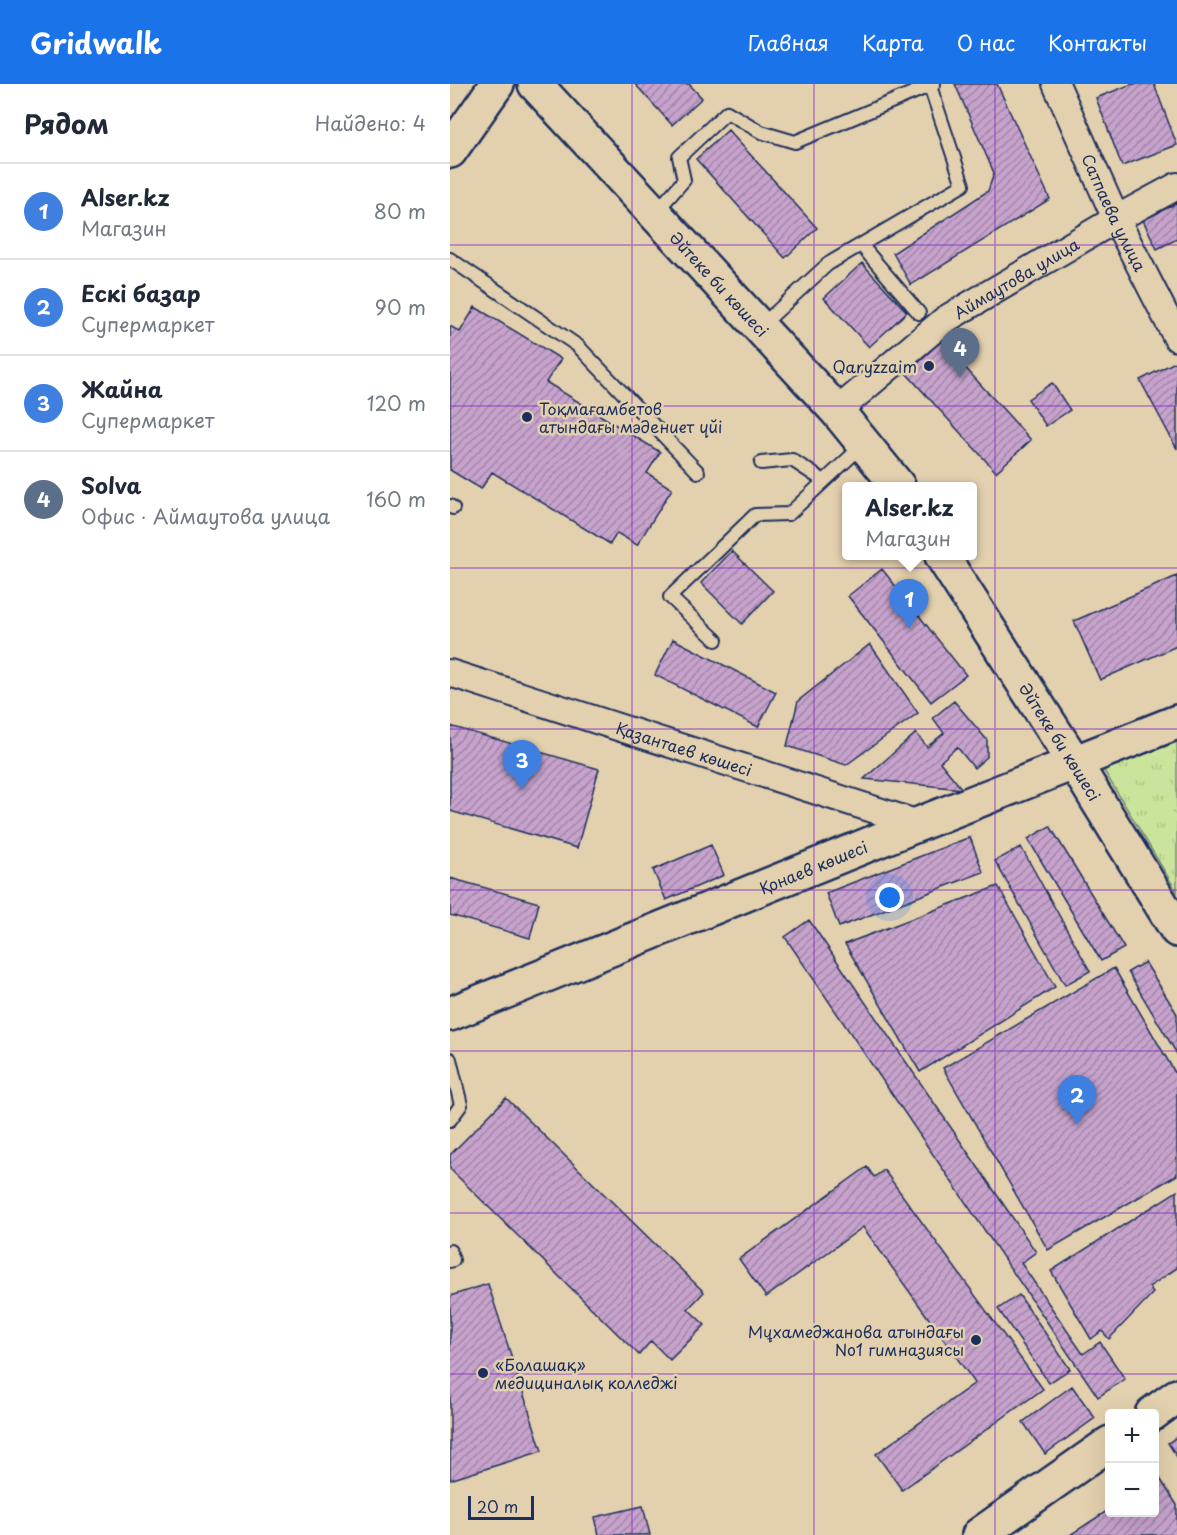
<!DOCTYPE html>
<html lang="ru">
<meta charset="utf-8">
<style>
:root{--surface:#fff;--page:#f6f6f7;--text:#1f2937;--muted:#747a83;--line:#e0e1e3;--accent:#1a73e8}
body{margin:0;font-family:"Playpen Sans",sans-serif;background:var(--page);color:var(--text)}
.controls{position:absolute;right:18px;bottom:18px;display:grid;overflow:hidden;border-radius:6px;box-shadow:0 6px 24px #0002}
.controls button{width:54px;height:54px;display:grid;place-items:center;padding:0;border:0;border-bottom:2px solid var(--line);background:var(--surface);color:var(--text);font:30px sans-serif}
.scale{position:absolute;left:18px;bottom:15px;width:66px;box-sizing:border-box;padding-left:6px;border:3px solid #1b2f5e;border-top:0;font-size:16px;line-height:21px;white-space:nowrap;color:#1b2f5e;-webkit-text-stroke:4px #e3d0ae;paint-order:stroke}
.you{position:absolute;left:440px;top:814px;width:21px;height:21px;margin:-15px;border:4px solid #fff;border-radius:50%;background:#1a73e8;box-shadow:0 0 0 9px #1a73e833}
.badge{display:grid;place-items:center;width:39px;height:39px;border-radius:50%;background:var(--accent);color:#fff;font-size:20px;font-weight:700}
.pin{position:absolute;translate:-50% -50px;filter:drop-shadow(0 2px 3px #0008)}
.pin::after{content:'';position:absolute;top:32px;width:21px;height:18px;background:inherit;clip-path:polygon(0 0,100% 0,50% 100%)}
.popup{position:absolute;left:392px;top:398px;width:135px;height:78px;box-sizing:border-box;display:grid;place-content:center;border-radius:6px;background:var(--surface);filter:drop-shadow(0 2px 4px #0005);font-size:20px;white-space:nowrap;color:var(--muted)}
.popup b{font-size:22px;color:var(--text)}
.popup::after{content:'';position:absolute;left:50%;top:100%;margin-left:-12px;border:12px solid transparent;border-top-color:var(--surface)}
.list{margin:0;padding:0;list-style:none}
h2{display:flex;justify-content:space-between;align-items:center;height:78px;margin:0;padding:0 24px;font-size:26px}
h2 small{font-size:20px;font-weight:400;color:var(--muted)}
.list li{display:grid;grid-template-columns:39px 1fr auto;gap:18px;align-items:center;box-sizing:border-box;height:96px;padding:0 24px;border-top:2px solid var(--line)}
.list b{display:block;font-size:22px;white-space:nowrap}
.list p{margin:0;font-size:20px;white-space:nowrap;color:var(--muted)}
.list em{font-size:20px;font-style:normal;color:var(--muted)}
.map{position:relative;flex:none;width:727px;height:1451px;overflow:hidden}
header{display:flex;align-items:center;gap:36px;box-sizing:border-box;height:84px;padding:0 30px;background:var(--accent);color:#fff}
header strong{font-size:28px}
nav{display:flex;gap:33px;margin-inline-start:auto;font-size:21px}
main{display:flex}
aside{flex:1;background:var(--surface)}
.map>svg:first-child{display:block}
.grass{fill:url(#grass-tufts);stroke:#738a7c;stroke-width:1.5}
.building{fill:url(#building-hatch);stroke:#1b2f5e;stroke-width:1.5}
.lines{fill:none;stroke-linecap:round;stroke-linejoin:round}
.lane-casing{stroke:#1b2f5e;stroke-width:16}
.street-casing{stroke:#1b2f5e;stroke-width:30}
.secondary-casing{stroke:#1b2f5e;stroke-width:38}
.lane{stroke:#e3d0ae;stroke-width:12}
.street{stroke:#e3d0ae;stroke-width:26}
.secondary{stroke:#e3d0ae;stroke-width:33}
.grid{fill:none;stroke:#7b2cbf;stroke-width:1.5;stroke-opacity:0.55}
.poi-dot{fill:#1b2f5e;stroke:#e3d0ae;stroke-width:2}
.labels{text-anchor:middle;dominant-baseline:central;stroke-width:5;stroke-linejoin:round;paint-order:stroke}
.street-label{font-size:16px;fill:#1b2f5e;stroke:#e3d0ae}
.poi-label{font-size:16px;fill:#1b2f5e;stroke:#e3d0ae;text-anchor:end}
</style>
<header>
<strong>Gridwalk</strong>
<nav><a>Главная</a><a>Карта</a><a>О нас</a><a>Контакты</a></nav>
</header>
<main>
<aside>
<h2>Рядом<small>Найдено: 4</small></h2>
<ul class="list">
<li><span class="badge" style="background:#3f7fe0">1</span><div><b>Alser.kz</b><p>Магазин</p></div><em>80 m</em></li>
<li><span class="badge" style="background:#3f7fe0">2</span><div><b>Ескі базар</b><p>Супермаркет</p></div><em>90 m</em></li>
<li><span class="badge" style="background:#3f7fe0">3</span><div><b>Жайна</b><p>Супермаркет</p></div><em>120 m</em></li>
<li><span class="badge" style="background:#5c6f8a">4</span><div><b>Solva</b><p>Офис · Аймаутова улица</p></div><em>160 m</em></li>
</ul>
</aside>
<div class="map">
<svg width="727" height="1451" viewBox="0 0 727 1451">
<defs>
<pattern id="grass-tufts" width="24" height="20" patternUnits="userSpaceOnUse" patternTransform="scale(1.5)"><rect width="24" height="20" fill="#cbe49b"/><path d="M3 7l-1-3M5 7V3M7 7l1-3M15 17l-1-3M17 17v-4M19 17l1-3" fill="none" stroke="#aec488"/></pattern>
<pattern id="building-hatch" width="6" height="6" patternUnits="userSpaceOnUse" patternTransform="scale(1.5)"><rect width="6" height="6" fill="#c7a3cc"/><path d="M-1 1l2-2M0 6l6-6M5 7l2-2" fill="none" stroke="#a185a9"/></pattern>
</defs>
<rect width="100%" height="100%" fill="#e3d0ae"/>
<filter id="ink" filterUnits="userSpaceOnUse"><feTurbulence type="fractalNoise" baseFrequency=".0167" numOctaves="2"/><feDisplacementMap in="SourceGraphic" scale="12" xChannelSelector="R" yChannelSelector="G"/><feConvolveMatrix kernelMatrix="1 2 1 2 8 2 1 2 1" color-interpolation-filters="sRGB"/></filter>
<g filter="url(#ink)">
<!-- grass -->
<path class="grass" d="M 727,658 L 727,808 L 653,685 Z"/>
<!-- building -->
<path class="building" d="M 185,0 L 239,0 L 252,14 L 222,41 Z
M 505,0 L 547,0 L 600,115 L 461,201 L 443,169 L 538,107 L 544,89 Z
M 682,0 L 704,0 L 727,61 L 672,82 L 646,14 Z
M 278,46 L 367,144 L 335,174 L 246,75 Z
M 727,119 L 727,155 L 707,165 L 693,136 Z
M 412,179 L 457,228 L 419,263 L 374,214 Z
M 25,223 L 111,275 L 96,298 L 210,368 L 197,389 L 222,405 L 187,461 L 167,449 L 160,460 L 42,388 L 31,405 L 0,386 L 0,242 L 10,248 Z
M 491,257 L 581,356 L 546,388 L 456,289 Z
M 727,277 L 727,365 L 690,296 Z
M 602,299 L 620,326 L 596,342 L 578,315 Z
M 282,467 L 323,507 L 292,540 L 251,499 Z
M 432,485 L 516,591 L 481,618 L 398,512 Z
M 727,492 L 727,562 L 650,596 L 624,537 Z
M 223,555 L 326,608 L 308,643 L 205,591 Z
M 420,560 L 468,629 L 396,681 L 337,662 L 348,617 Z
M 504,617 L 537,656 L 537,673 L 524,684 L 507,663 L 490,678 L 512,705 L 414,695 L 466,649 L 477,663 L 494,649 L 483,634 Z
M 0,642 L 149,685 L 127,764 L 0,727 Z
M 600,742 L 674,864 L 651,877 L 578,755 Z
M 520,753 L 533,788 L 389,843 L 376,809 Z
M 261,761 L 274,791 L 216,816 L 203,786 Z
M 571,763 L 640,887 L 615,901 L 545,777 Z
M 0,794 L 89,819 L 80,854 L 0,831 Z
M 548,802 L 605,903 L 470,988 L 395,860 Z
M 359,836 L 586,1168 L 571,1179 L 633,1270 L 650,1258 L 675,1295 L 648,1313 L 335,853 Z
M 695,878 L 727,930 L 727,970 L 678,888 Z
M 664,884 L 727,992 L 727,1091 L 598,1166 L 493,984 Z
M 56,1014 L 254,1208 L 238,1225 L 255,1241 L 220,1276 L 201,1257 L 189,1271 L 0,1085 L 0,1071 Z
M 417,1083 L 424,1093 L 434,1086 L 593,1305 L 452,1406 L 426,1370 L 525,1299 L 413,1143 L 316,1213 L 289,1175 Z
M 727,1107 L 727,1184 L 699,1203 L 703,1209 L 659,1255 L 652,1247 L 641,1255 L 601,1187 Z
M 38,1200 L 92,1367 L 0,1396 L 0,1212 Z
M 569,1211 L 620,1285 L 599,1299 L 548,1225 Z
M 622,1302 L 645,1334 L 595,1370 L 573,1338 Z
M 727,1353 L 727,1373 L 718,1359 Z
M 709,1393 L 727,1421 L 727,1451 L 620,1451 L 660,1425 L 660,1428 L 704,1428 L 704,1396 Z
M 193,1422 L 200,1451 L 149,1451 L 145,1433 Z"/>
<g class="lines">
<defs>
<path id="lane" d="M 206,128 L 234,96 L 229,73 L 277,28 L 311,48 L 345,58 L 484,0
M 411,161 L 469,229
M 0,175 L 128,262 L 248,388
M 311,242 L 378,180 L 513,101 L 480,2
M 311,379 L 342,376 L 374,397
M 0,422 L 3,424
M 266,556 L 220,513 L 305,431 L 339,430 L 414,360
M 0,975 L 11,1021 L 0,1036
M 0,1167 L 3,1176 L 0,1177"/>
<g id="street">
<path id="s1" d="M 606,0 L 666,135 L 727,254"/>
<path id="s2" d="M 387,327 L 496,235 L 666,135 L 727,102"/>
<path id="s3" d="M 0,589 L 469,740"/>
</g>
<g id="secondary">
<path id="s4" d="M 85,0 L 387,327 L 448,402"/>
<path d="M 0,67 L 47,0"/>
<path id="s5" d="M 492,472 L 624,678 L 727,846"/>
<path id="s6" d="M 0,930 L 469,740 L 727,638"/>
<path d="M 702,1330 L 727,1312"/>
<path d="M 529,1451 L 660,1359"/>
</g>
</defs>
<!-- lane casing -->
<use href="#lane" class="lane-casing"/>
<!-- street casing -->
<use href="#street" class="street-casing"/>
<!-- secondary casing -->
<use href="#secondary" class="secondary-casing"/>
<!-- lane -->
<use href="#lane" class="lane"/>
<!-- street -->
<use href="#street" class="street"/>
<!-- secondary -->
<use href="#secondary" class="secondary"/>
</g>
</g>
<!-- grid -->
<path class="grid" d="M 182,0 L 182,1451M 364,0 L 364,1451M 545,0 L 545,1451M 0,161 L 727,161M 0,322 L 727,322M 0,484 L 727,484M 0,645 L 727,645M 0,806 L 727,806M 0,967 L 727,967M 0,1129 L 727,1129M 0,1290 L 727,1290"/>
<!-- markers -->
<g class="poi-dot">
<circle cx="479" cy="282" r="6"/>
<circle cx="77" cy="333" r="6"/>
<circle cx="526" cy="1256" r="6"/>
<circle cx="33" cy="1289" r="6"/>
</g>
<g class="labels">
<!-- street labels -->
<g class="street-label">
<text stroke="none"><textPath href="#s1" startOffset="141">Сатпаева улица</textPath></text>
<text stroke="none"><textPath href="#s2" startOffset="224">Аймаутова улица</textPath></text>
<text stroke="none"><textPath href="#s4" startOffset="272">Әйтеке би көшесі</textPath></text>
<text stroke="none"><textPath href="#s5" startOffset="220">Әйтеке би көшесі</textPath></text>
<text stroke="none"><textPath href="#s3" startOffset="246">Қазантаев көшесі</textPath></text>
<text stroke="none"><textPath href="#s6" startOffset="392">Қонаев көшесі</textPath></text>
</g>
<!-- poi labels -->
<g class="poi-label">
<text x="467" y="282">Qaryzzaim</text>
<text x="89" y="324" text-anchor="start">Тоқмағамбетов<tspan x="89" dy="18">атындағы мәдениет үйі</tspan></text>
<text x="514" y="1247">Мұхамеджанова атындағы<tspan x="514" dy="18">No1 гимназиясы</tspan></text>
<text x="45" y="1280" text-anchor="start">«Болашақ»<tspan x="45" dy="18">медициналық колледжі</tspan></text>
</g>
</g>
</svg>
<div class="controls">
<button>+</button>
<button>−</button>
</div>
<div class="scale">20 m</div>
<div class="you"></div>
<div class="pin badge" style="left:459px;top:545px;background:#3f7fe0">1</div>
<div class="popup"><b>Alser.kz</b>Магазин</div>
<div class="pin badge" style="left:627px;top:1041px;background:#3f7fe0">2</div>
<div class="pin badge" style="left:72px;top:706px;background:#3f7fe0">3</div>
<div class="pin badge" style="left:510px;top:294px;background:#5c6f8a">4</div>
</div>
</main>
